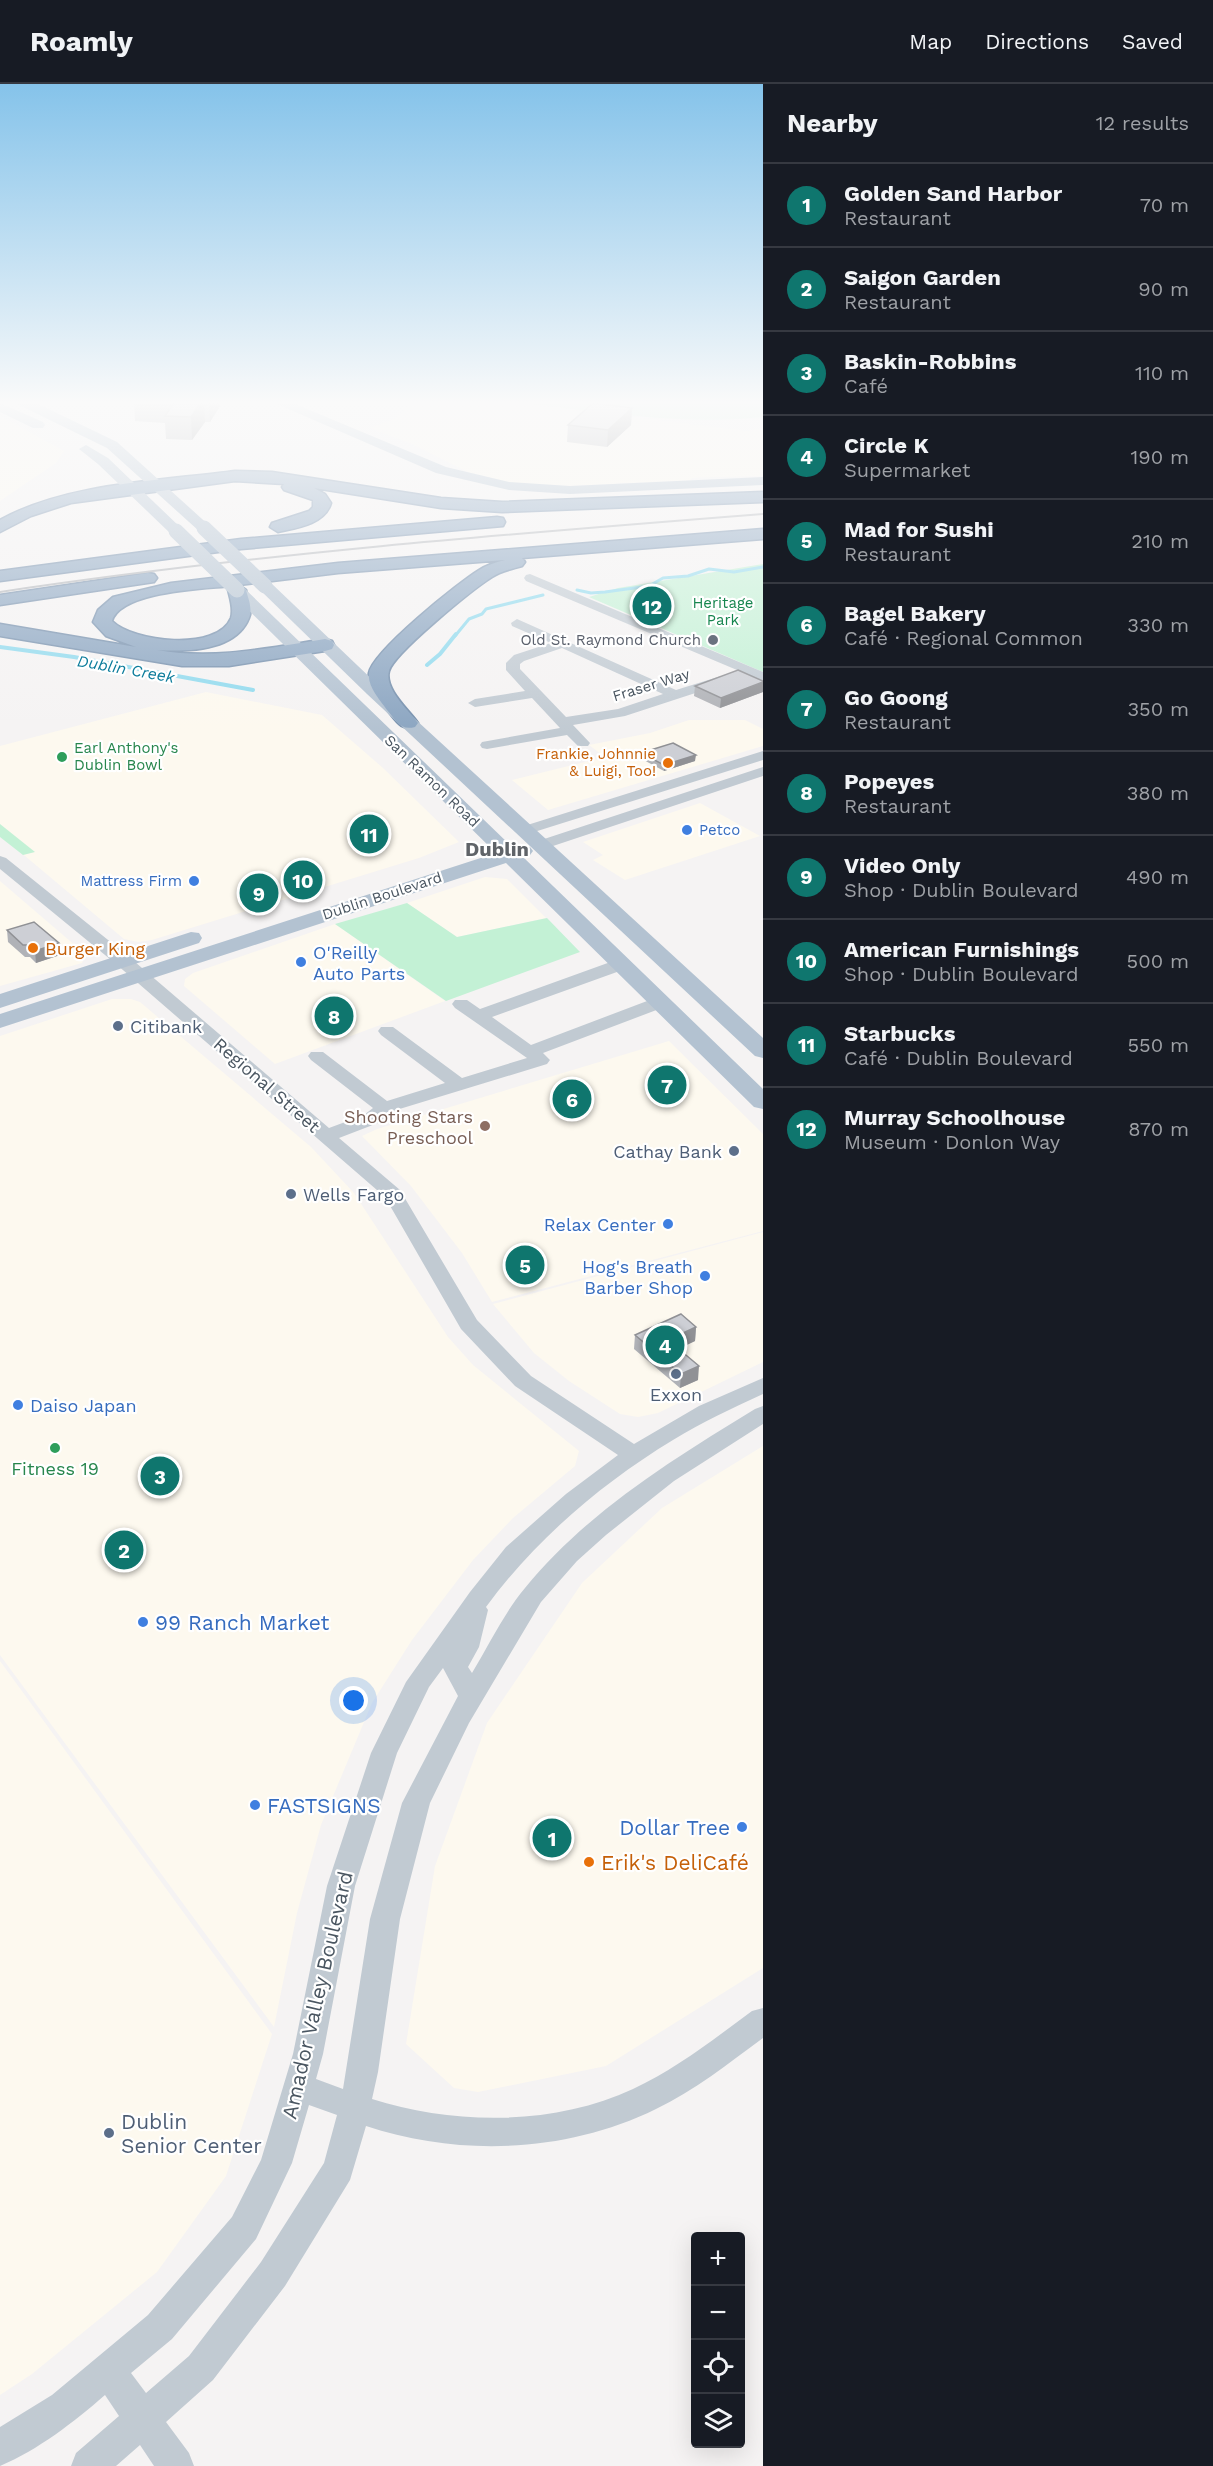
<!DOCTYPE html>
<meta charset="utf-8">
<style>
:root{--surface:#171b24;--page:#242831;--text:#f1f3f6;--muted:#9ea1a6;--line:#363941;--accent:#0f766e}
body{margin:0;font-family:"Work Sans",sans-serif;background:var(--page);color:var(--text)}
.controls{position:absolute;right:18px;bottom:18px;display:grid;overflow:hidden;border-radius:6px;box-shadow:0 6px 24px #0002}
.controls button{width:54px;height:54px;display:grid;place-items:center;padding:0;border:0;border-bottom:2px solid var(--line);background:var(--surface);color:var(--text);font:30px sans-serif}
.you{position:absolute;left:354px;top:1617px;width:21px;height:21px;margin:-15px;border:4px solid #fff;border-radius:50%;background:#1a73e8;box-shadow:0 0 0 9px #1a73e833}
.badge{display:grid;place-items:center;width:39px;height:39px;border-radius:50%;background:var(--accent);color:#fff;font-size:20px;font-weight:700}
.pin{position:absolute;translate:-50% -50%;border:3px solid #fff;box-shadow:0 2px 6px #0006}
.list{margin:0;padding:0;list-style:none}
h2{display:flex;justify-content:space-between;align-items:center;height:78px;margin:0;padding:0 24px;font-size:26px}
h2 small{font-size:20px;font-weight:400;color:var(--muted)}
.list li{display:grid;grid-template-columns:39px 1fr auto;gap:18px;align-items:center;box-sizing:border-box;height:84px;padding:0 24px;border-top:2px solid var(--line)}
.list b{display:block;font-size:22px;white-space:nowrap}
.list p{margin:0;font-size:20px;white-space:nowrap;color:var(--muted)}
.list em{font-size:20px;font-style:normal;color:var(--muted)}
.icon{flex:none;width:33px;height:33px;fill:none;stroke:currentColor;stroke-width:2;stroke-linecap:round;stroke-linejoin:round}
.map{position:relative;flex:none;width:763px;height:2382px;overflow:hidden}
header{display:flex;align-items:center;gap:36px;box-sizing:border-box;height:84px;padding:0 30px;background:var(--surface);border-bottom:2px solid var(--line)}
header strong{font-size:28px}
nav{display:flex;gap:33px;margin-inline-start:auto;font-size:21px}
main{display:flex}
aside{flex:1;background:var(--surface)}
.map>svg:first-child{display:block}
.commercial{fill:#fdf9ef}
.green{fill:#c3f1d5}
.lines{fill:none;stroke-linecap:round;stroke-linejoin:round}
.stream-far1{stroke:#90daee;stroke-width:3}
.stream{stroke:#90daee;stroke-width:4}
.highway-casing{stroke:#7690ad;stroke-width:3}
.minor{fill:#c1cad2;fill-rule:evenodd}
.major{fill:#b3c2d1;fill-rule:evenodd}
.highway{fill:#8ba5c1;fill-rule:evenodd}
.rail{stroke:#b5b8bd;stroke-width:2}
.major-bridge{stroke:#b3c2d1;stroke-width:15}
.wall{fill:#b0b2b7}
.shaded-wall{fill:#909195}
.building{fill:#cdcfd5;stroke:#909195;stroke-width:1.5}
.worship-dot{fill:#6b7280;stroke:#fff;stroke-width:2}
.leisure-dot{fill:#2e9e5b;stroke:#fff;stroke-width:2}
.food-dot{fill:#e8710a;stroke:#fff;stroke-width:2}
.shop-dot{fill:#3f7fe0;stroke:#fff;stroke-width:2}
.service-dot{fill:#5c6f8a;stroke:#fff;stroke-width:2}
.education-dot{fill:#8d6e63;stroke:#fff;stroke-width:2}
.labels{text-anchor:middle;dominant-baseline:central;stroke-width:4.5;stroke-linejoin:round;paint-order:stroke}
.far-park-label{font-size:15px;fill:#17864f;stroke:#fff}
.far-worship-label{font-size:15px;fill:#5b616d;stroke:#fff;text-anchor:end}
.far-street-label{font-size:15px;fill:#4a5661;stroke:#fff}
.far-leisure-label{font-size:15px;fill:#27864d;stroke:#fff;text-anchor:start}
.far-food-label{font-size:15px;fill:#c56008;stroke:#fff;text-anchor:end}
.far-shop-label{font-size:15px;fill:#366cbe;stroke:#fff;text-anchor:start}
.far-water-label{font-size:16px;font-style:italic;fill:#0c7c9b;stroke:#fff}
.food-label{font-size:18px;fill:#c56008;stroke:#fff;text-anchor:start}
.shop-label{font-size:18px;fill:#366cbe;stroke:#fff;text-anchor:start}
.service-label{font-size:18px;fill:#4e5e75;stroke:#fff;text-anchor:start}
.street-label{font-size:18px;fill:#4a5661;stroke:#fff}
.education-label{font-size:18px;fill:#785e54;stroke:#fff;text-anchor:end}
.leisure-label{font-size:18px;fill:#27864d;stroke:#fff}
.far-district-label{font-size:20px;font-weight:bold;fill:#5f6368;stroke:#fff}
.near-shop-label{font-size:21px;fill:#366cbe;stroke:#fff;text-anchor:start}
.near-food-label{font-size:21px;fill:#c56008;stroke:#fff;text-anchor:start}
.near-street-label{font-size:21px;fill:#4a5661;stroke:#fff}
.near-service-label{font-size:21px;fill:#4e5e75;stroke:#fff;text-anchor:start}
</style>
<header>
<strong>Roamly</strong>
<nav><a>Map</a><a>Directions</a><a>Saved</a></nav>
</header>
<main>
<div class="map">
<svg width="763" height="2382" viewBox="0 0 763 2382">
<rect width="100%" height="100%" fill="#f5f3f3"/>
<!-- commercial -->
<path class="commercial" d="M 411,317 L 492,318 L 558,324 L 747,347 L 763,344 L 763,392 L 716,393 L 692,394 L 690,396 L 569,402 L 512,399 L 470,389 L 412,360 L 370,344 L 397,334 Z
M 0,332 L 64,367 L 56,379 L 0,417 Z
M 206,608 L 322,631 L 383,684 L 459,758 L 419,774 L 152,856 L 138,858 L 124,855 L 0,751 L 0,662 Z
M 689,636 L 745,636 L 763,645 L 763,662 L 548,726 L 512,696 L 605,673 L 589,661 L 650,649 Z
M 700,719 L 760,752 L 625,796 L 593,776 L 603,771 L 583,758 Z
M 485,793 L 507,795 L 546,834 L 457,853 L 407,819 Z
M 0,797 L 84,869 L 85,872 L 82,879 L 0,902 Z
M 335,840 L 445,917 L 275,980 L 184,902 L 185,895 L 193,889 Z
M 112,915 L 131,915 L 140,918 L 311,1063 L 354,1109 L 448,1253 L 473,1281 L 579,1367 L 575,1382 L 513,1434 L 473,1476 L 412,1556 L 372,1619 L 321,1741 L 297,1829 L 274,1943 L 0,1571 L 0,952 Z
M 669,957 L 763,1050 L 763,1147 L 492,1218 L 462,1169 L 411,1102 L 362,1052 L 377,1045 Z
M 763,1148 L 763,1278 L 658,1329 L 638,1333 L 620,1330 L 569,1297 L 534,1269 L 493,1220 Z
M 763,1362 L 763,1884 L 606,1982 L 478,2008 L 454,2004 L 406,1960 L 435,1782 L 487,1639 L 582,1499 L 662,1424 Z
M 0,1577 L 272,1950 L 226,2092 L 157,2188 L 32,2290 L 0,2311 Z"/>
<!-- green -->
<path class="green" d="M 504,317 L 763,317 L 763,333 C 677,342 590,326 504,317 Z
M 763,480 L 763,588 L 589,513 L 618,504 Z
M 0,740 L 35,768 L 23,771 L 0,753 Z
M 407,819 L 457,853 L 547,834 L 580,868 L 446,917 L 335,840 Z"/>
<g class="lines">
<!-- stream-far1 -->
<path class="stream-far1" d="M 577,506 L 591,509 L 605,508 L 649,502 L 663,494 L 688,492 L 709,485 L 734,488 L 763,483
M 455,552 L 469,535 L 482,530 L 486,525 L 543,511"/>
<!-- stream -->
<path class="stream" d="M 0,563 L 74,573 L 253,606
M 427,581 L 440,570 L 456,550"/>
<defs>
<path id="highway" d="M 235,387 L 272,388 L 441,414 L 502,418 L 763,408 L 763,418 L 502,428 L 441,424 L 314,404 L 325,410 L 331,419 C 325,440 297,444 278,448 L 270,443 L 272,439 L 309,427 L 313,423 L 313,416 L 284,406 L 282,403 L 284,400 L 235,397 L 71,419 L 31,432 L 0,448 L 0,436 C 66,399 160,397 235,387 Z
M 497,433 L 503,434 L 505,438 L 503,442 L 241,465 L 0,497 L 0,487 L 241,455 Z
M 763,445 L 763,455 L 522,474 L 525,478 L 522,482 C 512,485 501,487 492,493 C 473,505 394,569 389,587 C 384,605 409,626 418,639 L 415,643 C 400,647 396,636 387,626 C 380,616 367,602 369,589 C 373,567 458,499 479,486 C 487,481 496,478 505,476 L 338,489 L 239,501 L 246,506 C 248,514 253,525 249,534 C 236,567 187,568 157,566 C 214,576 268,564 325,555 L 332,557 L 334,561 L 332,565 L 325,567 L 229,582 L 182,582 L 0,552 L 0,540 L 136,563 L 106,552 L 93,538 L 98,526 L 113,513 L 171,499 L 338,479 ZM 231,502 L 228,506 C 230,514 234,525 231,534 C 217,568 133,558 112,537 C 121,507 204,505 231,502 Z
M 148,489 L 154,490 L 157,494 L 154,498 L 0,521 L 0,511 Z"/>
</defs>
<!-- highway casing -->
<use href="#highway" class="highway-casing"/>
<!-- minor -->
<path class="minor" d="M 530,490 L 763,588 L 763,597 L 526,497 L 524,494 L 526,491 Z
M 517,535 L 676,606 L 721,592 L 728,596 L 726,599 L 625,632 L 573,641 L 590,659 L 588,662 L 578,662 L 567,651 L 487,665 L 482,664 L 480,661 L 482,658 L 560,644 L 532,614 L 475,623 L 468,619 L 475,615 L 525,607 L 506,586 L 506,579 L 514,571 L 551,559 L 512,542 L 511,539 ZM 562,564 L 663,610 L 618,625 L 566,633 L 520,585 L 520,580 L 524,577 Z
M 763,667 L 763,676 L 531,749 L 526,751 L 518,746 L 521,743 Z
M 763,683 L 763,692 L 541,766 L 533,761 L 535,758 Z
M 0,772 L 6,774 L 128,872 L 329,1044 L 364,1031 L 373,1024 L 311,976 L 308,972 L 311,968 L 323,968 L 387,1017 L 445,999 L 381,951 L 378,947 L 381,943 L 393,943 L 462,994 L 527,974 L 455,924 L 452,920 L 455,916 L 467,916 L 480,925 L 616,876 L 628,876 L 631,880 L 628,884 L 492,933 L 531,961 L 655,914 L 667,914 L 670,918 L 667,922 L 543,969 L 550,976 L 547,980 L 393,1027 L 378,1039 L 339,1054 L 400,1106 L 477,1236 L 531,1292 L 634,1360 L 699,1322 L 763,1294 L 763,1310 C 733,1324 702,1338 673,1356 C 602,1399 535,1456 486,1523 L 488,1526 L 479,1563 L 468,1583 L 472,1589 C 489,1561 504,1529 525,1504 C 588,1427 672,1376 755,1325 L 763,1322 L 763,1340 L 674,1397 L 606,1451 L 577,1477 L 541,1518 L 469,1639 L 430,1719 L 400,1835 L 378,1988 L 372,2015 C 454,2041 554,2042 633,2005 C 676,1985 714,1955 752,1927 L 763,1924 L 763,1954 C 729,1979 694,2007 656,2025 C 566,2069 460,2073 366,2042 L 350,2096 L 285,2202 L 213,2296 L 166,2338 L 189,2369 L 194,2382 L 154,2382 L 140,2361 L 116,2382 L 71,2382 L 76,2369 L 119,2332 L 105,2311 C 74,2338 38,2366 0,2382 L 0,2343 L 52,2311 L 148,2231 L 232,2133 L 261,2076 L 293,1970 L 327,1802 L 371,1669 L 406,1598 L 470,1508 L 506,1463 L 566,1410 L 618,1371 L 515,1302 L 461,1245 L 385,1113 L 116,880 L 0,785 ZM 443,1584 L 458,1612 L 402,1719 L 370,1835 L 343,2005 L 316,1995 L 323,1970 L 355,1802 L 397,1669 L 429,1603 ZM 309,2021 L 337,2031 L 324,2079 L 261,2178 L 189,2272 L 146,2309 L 131,2289 L 172,2255 L 256,2155 L 292,2079 Z"/>
<!-- major -->
<path class="major" d="M 16,317 L 32,317 L 117,358 L 212,444 L 204,449 L 199,447 L 107,364 L 17,320 Z
M 270,317 L 288,317 L 446,383 L 509,398 L 570,402 L 763,393 L 763,401 L 570,410 L 509,406 L 436,389 Z
M 0,319 L 43,338 L 45,341 L 43,344 L 33,344 L 0,328 Z
M 86,361 L 108,374 L 181,444 L 184,447 L 181,450 L 171,450 L 98,380 L 79,365 Z
M 265,497 L 271,499 L 379,602 L 763,954 L 763,974 L 755,972 L 367,610 L 259,505 L 257,502 Z
M 237,501 L 243,503 L 513,764 L 523,761 L 530,763 L 533,767 L 530,771 L 523,773 L 763,1005 L 763,1025 L 754,1023 L 506,779 L 0,944 L 0,930 L 496,769 L 231,509 L 229,506 Z
M 191,848 L 199,849 L 202,854 L 199,859 L 0,924 L 0,910 Z"/>
<!-- highway -->
<use href="#highway" class="highway"/>
<!-- rail -->
<path class="rail" d="M 0,508 C 253,470 508,450 763,430"/>
<!-- major-bridge -->
<path class="major-bridge" d="M 204,444 L 265,502
M 176,447 L 237,506"/>
</g>
<!-- wall -->
<path class="wall" d="M 134,317 L 220,317 L 220,322 L 210,338 L 205,338 L 192,356 L 166,355 L 165,339 L 135,337 Z
M 632,324 L 631,341 L 607,363 L 567,358 L 568,341 Z
M 763,597 L 763,608 L 720,624 L 694,612 L 695,602 Z
M 641,669 L 695,677 L 664,687 L 640,674 Z
M 7,846 L 60,871 L 36,879 L 30,873 L 25,873 L 8,858 Z
M 696,1243 L 695,1257 L 679,1265 L 698,1296 L 680,1304 L 634,1265 L 635,1251 Z"/>
<!-- shaded-wall -->
<path class="shaded-wall" d="M 202,317 L 204,317 L 205,338 L 192,356 L 191,333 Z
M 209,317 L 220,317 L 220,322 L 210,338 Z
M 632,324 L 631,341 L 607,363 L 608,346 Z
M 763,598 L 763,608 L 720,624 L 721,614 Z
M 696,671 L 695,677 L 664,687 L 664,681 Z
M 59,859 L 60,871 L 36,879 L 35,867 Z
M 696,1243 L 695,1257 L 667,1270 L 668,1256 Z
M 699,1282 L 698,1296 L 680,1304 L 681,1290 Z"/>
<!-- building -->
<path class="building" d="M 175,317 L 202,317 L 191,333 L 165,332 Z
M 593,319 L 632,324 L 608,346 L 568,341 Z
M 738,586 L 763,597 L 763,598 L 721,614 L 695,602 Z
M 673,659 L 696,671 L 664,681 L 641,669 Z
M 34,838 L 59,859 L 35,867 L 29,861 L 23,861 L 7,846 Z
M 681,1230 L 696,1243 L 668,1256 L 699,1282 L 681,1290 L 635,1251 Z"/>
<!-- sky -->
<linearGradient id="sky" x2="0" y2="1"><stop stop-color="#85c3ea"/><stop offset="0.49" stop-color="#fafafa"/><stop offset="1" stop-color="#fafafa" stop-opacity="0"/></linearGradient>
<rect width="763" height="650" fill="url(#sky)"/>
<!-- markers -->
<circle class="worship-dot" cx="713" cy="556" r="6"/>
<g class="leisure-dot">
<circle cx="62" cy="673" r="6"/>
<circle cx="55" cy="1364" r="6"/>
</g>
<g class="food-dot">
<circle cx="668" cy="679" r="6"/>
<circle cx="33" cy="864" r="6"/>
<circle cx="589" cy="1778" r="6"/>
</g>
<g class="shop-dot">
<circle cx="687" cy="746" r="6"/>
<circle cx="194" cy="797" r="6"/>
<circle cx="301" cy="878" r="6"/>
<circle cx="668" cy="1140" r="6"/>
<circle cx="705" cy="1192" r="6"/>
<circle cx="18" cy="1321" r="6"/>
<circle cx="143" cy="1538" r="6"/>
<circle cx="255" cy="1721" r="6"/>
<circle cx="742" cy="1743" r="6"/>
</g>
<g class="service-dot">
<circle cx="118" cy="942" r="6"/>
<circle cx="734" cy="1067" r="6"/>
<circle cx="291" cy="1110" r="6"/>
<circle cx="676" cy="1290" r="6"/>
<circle cx="109" cy="2049" r="6"/>
</g>
<circle class="education-dot" cx="485" cy="1042" r="6"/>
<g class="labels">
<!-- far-park labels -->
<g class="far-park-label">
<text x="723" y="519">Heritage<tspan x="723" dy="17">Park</tspan></text>
</g>
<!-- far-worship labels -->
<g class="far-worship-label">
<text x="701" y="556">Old St. Raymond Church</text>
</g>
<!-- far-street labels -->
<g class="far-street-label">
<text transform="translate(651 601) rotate(-17)">Fraser Way</text>
<text transform="translate(432 697) rotate(44)">San Ramon Road</text>
<text transform="translate(382 812) rotate(-18)">Dublin Boulevard</text>
</g>
<!-- far-leisure labels -->
<g class="far-leisure-label">
<text x="74" y="664">Earl Anthony's<tspan x="74" dy="17">Dublin Bowl</tspan></text>
</g>
<!-- far-food labels -->
<g class="far-food-label">
<text x="656" y="670">Frankie, Johnnie<tspan x="656" dy="17">&amp; Luigi, Too!</tspan></text>
</g>
<!-- far-shop labels -->
<g class="far-shop-label">
<text x="699" y="746">Petco</text>
<text x="182" y="797" text-anchor="end">Mattress Firm</text>
</g>
<!-- far-water labels -->
<g class="far-water-label">
<text transform="translate(126 585) rotate(10)">Dublin Creek</text>
</g>
<!-- food labels -->
<g class="food-label">
<text x="45" y="864">Burger King</text>
</g>
<!-- shop labels -->
<g class="shop-label">
<text x="313" y="868">O'Reilly<tspan x="313" dy="21">Auto Parts</tspan></text>
<text x="656" y="1140" text-anchor="end">Relax Center</text>
<text x="693" y="1182" text-anchor="end">Hog's Breath<tspan x="693" dy="21">Barber Shop</tspan></text>
<text x="30" y="1321">Daiso Japan</text>
</g>
<!-- service labels -->
<g class="service-label">
<text x="130" y="942">Citibank</text>
<text x="722" y="1067" text-anchor="end">Cathay Bank</text>
<text x="303" y="1110">Wells Fargo</text>
<text x="676" y="1310" text-anchor="middle">Exxon</text>
</g>
<!-- street labels -->
<g class="street-label">
<text transform="translate(267 1001) rotate(41)">Regional Street</text>
</g>
<!-- education labels -->
<g class="education-label">
<text x="473" y="1032">Shooting Stars<tspan x="473" dy="21">Preschool</tspan></text>
</g>
<!-- leisure labels -->
<g class="leisure-label">
<text x="55" y="1384">Fitness 19</text>
</g>
<!-- far-district labels -->
<g class="far-district-label">
<text x="497" y="765">Dublin</text>
</g>
<!-- near-shop labels -->
<g class="near-shop-label">
<text x="155" y="1538">99 Ranch Market</text>
<text x="267" y="1721">FASTSIGNS</text>
<text x="730" y="1743" text-anchor="end">Dollar Tree</text>
</g>
<!-- near-food labels -->
<g class="near-food-label">
<text x="601" y="1778">Erik's DeliCafé</text>
</g>
<!-- near-street labels -->
<g class="near-street-label">
<text transform="translate(317 1911) rotate(-77)">Amador Valley Boulevard</text>
</g>
<!-- near-service labels -->
<g class="near-service-label">
<text x="121" y="2037">Dublin<tspan x="121" dy="24">Senior Center</tspan></text>
</g>
</g>
</svg>
<div class="controls">
<button>+</button>
<button>−</button>
<button><svg class="icon" aria-label="locate" viewBox="0 0 24 24"><circle cx="12" cy="12" r="6"/><path d="M12 2v4M12 18v4M2 12h4M18 12h4"/></svg></button>
<button><svg class="icon" aria-label="layers" viewBox="0 0 24 24"><path d="M12 4l9 5-9 5-9-5zM3 14l9 5 9-5"/></svg></button>
</div>
<div class="you"></div>
<div class="pin badge" style="left:552px;top:1754px">1</div>
<div class="pin badge" style="left:124px;top:1466px">2</div>
<div class="pin badge" style="left:160px;top:1392px">3</div>
<div class="pin badge" style="left:665px;top:1261px">4</div>
<div class="pin badge" style="left:525px;top:1181px">5</div>
<div class="pin badge" style="left:572px;top:1015px">6</div>
<div class="pin badge" style="left:667px;top:1001px">7</div>
<div class="pin badge" style="left:334px;top:932px">8</div>
<div class="pin badge" style="left:259px;top:809px">9</div>
<div class="pin badge" style="left:303px;top:796px">10</div>
<div class="pin badge" style="left:369px;top:750px">11</div>
<div class="pin badge" style="left:652px;top:522px">12</div>
</div>
<aside>
<h2>Nearby<small>12 results</small></h2>
<ul class="list">
<li><span class="badge">1</span><div><b>Golden Sand Harbor</b><p>Restaurant</p></div><em>70 m</em></li>
<li><span class="badge">2</span><div><b>Saigon Garden</b><p>Restaurant</p></div><em>90 m</em></li>
<li><span class="badge">3</span><div><b>Baskin-Robbins</b><p>Café</p></div><em>110 m</em></li>
<li><span class="badge">4</span><div><b>Circle K</b><p>Supermarket</p></div><em>190 m</em></li>
<li><span class="badge">5</span><div><b>Mad for Sushi</b><p>Restaurant</p></div><em>210 m</em></li>
<li><span class="badge">6</span><div><b>Bagel Bakery</b><p>Café · Regional Common</p></div><em>330 m</em></li>
<li><span class="badge">7</span><div><b>Go Goong</b><p>Restaurant</p></div><em>350 m</em></li>
<li><span class="badge">8</span><div><b>Popeyes</b><p>Restaurant</p></div><em>380 m</em></li>
<li><span class="badge">9</span><div><b>Video Only</b><p>Shop · Dublin Boulevard</p></div><em>490 m</em></li>
<li><span class="badge">10</span><div><b>American Furnishings</b><p>Shop · Dublin Boulevard</p></div><em>500 m</em></li>
<li><span class="badge">11</span><div><b>Starbucks</b><p>Café · Dublin Boulevard</p></div><em>550 m</em></li>
<li><span class="badge">12</span><div><b>Murray Schoolhouse</b><p>Museum · Donlon Way</p></div><em>870 m</em></li>
</ul>
</aside>
</main>
